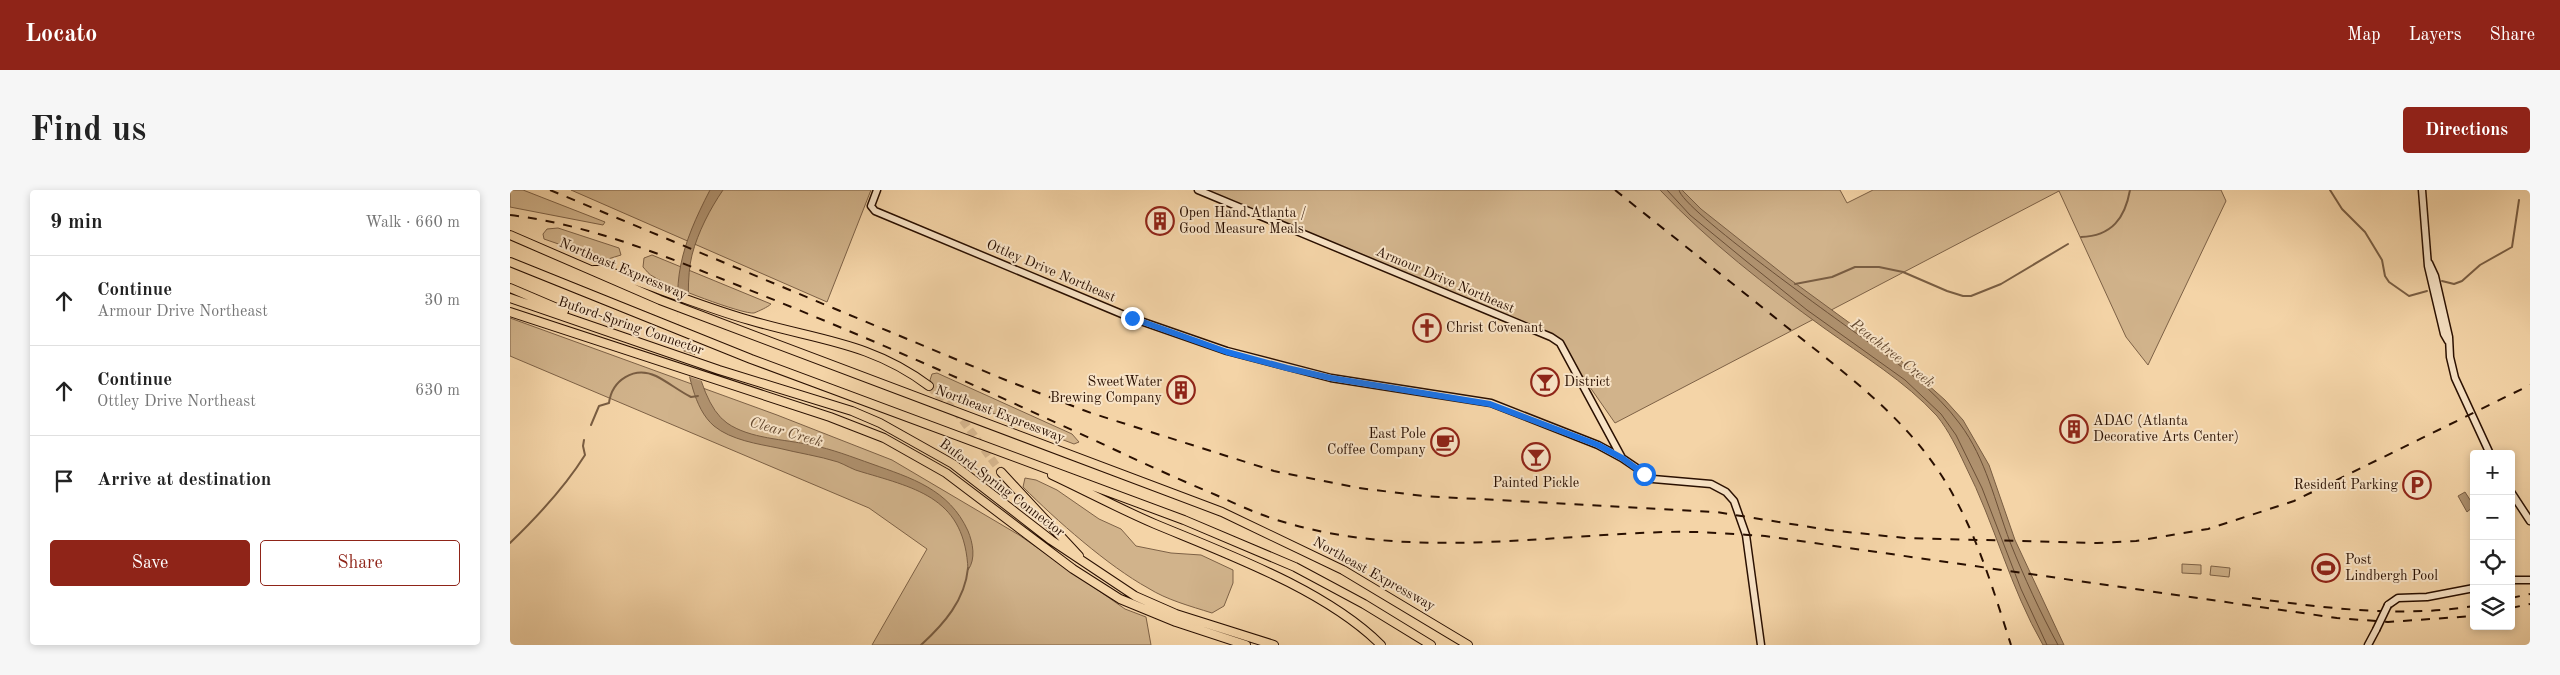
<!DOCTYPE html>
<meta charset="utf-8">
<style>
:root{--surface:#fff;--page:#f6f6f6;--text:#222;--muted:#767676;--line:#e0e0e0;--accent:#8f2418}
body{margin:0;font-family:"Old Standard TT",serif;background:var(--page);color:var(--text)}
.controls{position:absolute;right:15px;bottom:15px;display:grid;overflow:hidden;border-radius:5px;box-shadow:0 2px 8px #0003}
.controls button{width:45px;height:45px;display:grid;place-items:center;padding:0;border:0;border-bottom:1px solid var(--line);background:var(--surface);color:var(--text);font:25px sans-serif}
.stop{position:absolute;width:15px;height:15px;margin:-11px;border:4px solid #1a73e8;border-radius:50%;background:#fff}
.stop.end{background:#1a73e8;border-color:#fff;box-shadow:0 1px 5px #0008}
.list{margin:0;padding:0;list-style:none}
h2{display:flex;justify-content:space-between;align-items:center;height:65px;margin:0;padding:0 20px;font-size:21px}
h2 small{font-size:16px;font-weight:400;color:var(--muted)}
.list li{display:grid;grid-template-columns:32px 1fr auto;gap:15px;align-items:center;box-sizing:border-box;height:90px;padding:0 20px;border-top:1px solid var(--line)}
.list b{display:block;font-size:19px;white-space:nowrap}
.list p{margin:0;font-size:16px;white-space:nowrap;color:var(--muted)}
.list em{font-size:16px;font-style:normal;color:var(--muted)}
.actions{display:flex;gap:10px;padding:15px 20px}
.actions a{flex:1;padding:11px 0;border:1px solid var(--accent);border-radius:5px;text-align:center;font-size:18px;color:var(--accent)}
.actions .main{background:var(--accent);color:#fff}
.icon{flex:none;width:28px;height:28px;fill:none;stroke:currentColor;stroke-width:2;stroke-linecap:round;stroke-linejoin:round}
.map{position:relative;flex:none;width:2020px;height:455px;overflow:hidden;border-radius:5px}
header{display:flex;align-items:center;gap:30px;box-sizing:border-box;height:70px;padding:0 25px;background:var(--accent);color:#fff}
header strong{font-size:24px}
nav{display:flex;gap:28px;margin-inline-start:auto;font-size:18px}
.intro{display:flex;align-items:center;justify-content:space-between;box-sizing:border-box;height:120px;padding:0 30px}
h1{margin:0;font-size:35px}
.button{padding:12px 22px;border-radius:5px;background:var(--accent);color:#fff;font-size:18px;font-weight:700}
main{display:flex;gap:30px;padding:0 30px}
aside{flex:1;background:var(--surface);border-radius:5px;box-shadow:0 2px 8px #0003}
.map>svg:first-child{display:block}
.green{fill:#d1b38b;stroke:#7d6146}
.water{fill:#af916e;stroke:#795d42}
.pier{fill:#f4d4a7}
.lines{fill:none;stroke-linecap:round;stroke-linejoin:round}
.shore{stroke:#6c5037;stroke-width:1}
.stream{stroke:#795d42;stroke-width:2}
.highway-tunnel{stroke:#d6b68e;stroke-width:8;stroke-dasharray:8 4;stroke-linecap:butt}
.secondary-casing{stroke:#290f00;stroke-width:9}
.highway-casing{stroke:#290f00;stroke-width:10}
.secondary{stroke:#f8e3c6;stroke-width:6}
.highway{stroke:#f4d4a7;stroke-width:8}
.rail{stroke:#290f00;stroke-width:2;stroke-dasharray:9 9;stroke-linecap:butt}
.secondary-bridge-casing{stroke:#290f00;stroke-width:9;stroke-linecap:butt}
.secondary-bridge{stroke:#f8e3c6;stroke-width:6}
.route{stroke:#1a73e8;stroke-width:6}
.labels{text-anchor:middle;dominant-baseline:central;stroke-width:4;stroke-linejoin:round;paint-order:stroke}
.poi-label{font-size:14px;fill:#290f00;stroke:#f8e3c6;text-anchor:start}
.street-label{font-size:14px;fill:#290f00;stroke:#f8e3c6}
.water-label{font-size:15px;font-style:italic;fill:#654a31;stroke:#f8e3c6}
</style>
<header>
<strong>Locato</strong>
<nav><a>Map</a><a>Layers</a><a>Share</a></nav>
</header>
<div class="intro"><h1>Find us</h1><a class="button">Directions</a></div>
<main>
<aside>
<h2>9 min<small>Walk · 660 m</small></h2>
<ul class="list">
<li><svg class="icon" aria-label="ahead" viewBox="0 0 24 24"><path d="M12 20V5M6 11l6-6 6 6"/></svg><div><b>Continue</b><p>Armour Drive Northeast</p></div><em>30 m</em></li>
<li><svg class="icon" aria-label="ahead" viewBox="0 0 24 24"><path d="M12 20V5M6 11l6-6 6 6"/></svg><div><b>Continue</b><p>Ottley Drive Northeast</p></div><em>630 m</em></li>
<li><svg class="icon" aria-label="arrive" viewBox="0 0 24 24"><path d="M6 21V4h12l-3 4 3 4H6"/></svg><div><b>Arrive at destination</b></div></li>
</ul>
<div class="actions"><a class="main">Save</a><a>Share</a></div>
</aside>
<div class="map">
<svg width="2020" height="455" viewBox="0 0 2020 455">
<rect width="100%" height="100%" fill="#f4d4a7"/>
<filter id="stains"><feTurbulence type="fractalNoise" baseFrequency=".004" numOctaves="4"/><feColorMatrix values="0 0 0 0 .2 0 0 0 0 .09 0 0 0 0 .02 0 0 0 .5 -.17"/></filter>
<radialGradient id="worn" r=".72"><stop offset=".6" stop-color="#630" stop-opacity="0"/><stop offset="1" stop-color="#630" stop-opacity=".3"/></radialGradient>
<!-- green -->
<path class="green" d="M 0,0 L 13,0 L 95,32 L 93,35 L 0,17 Z
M 61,0 L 361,0 L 317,112 Z
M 696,0 L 1330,0 L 1337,13 L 1363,0 L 1711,0 L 1716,11 L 1638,175 L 1616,147 L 1549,1 L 1105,233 L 1045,147 Z
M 48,38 L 109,58 L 111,65 L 95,70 L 34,49 L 33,44 L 37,39 Z
M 142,65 L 261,114 C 258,117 249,121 244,123 C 234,125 155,95 144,87 C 139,85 136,80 133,77 L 134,68 Z
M 0,128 L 267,225 L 382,270 L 509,345 L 615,419 L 636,427 L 641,455 L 362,455 L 417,359 L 359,318 L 0,166 Z
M 427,183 L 562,244 L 569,252 L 564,254 L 438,206 L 423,197 L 420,190 L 422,184 Z
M 515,288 L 526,290 L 547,300 L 589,329 L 611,339 L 626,356 L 661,363 L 691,365 L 723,380 L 723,393 L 714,416 L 702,423 C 680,416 657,410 638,398 C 598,376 546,330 513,297 Z
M 1672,374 L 1691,375 L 1691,384 L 1672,383 Z
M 1701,376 L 1720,378 L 1719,387 L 1700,385 Z"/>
<!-- water -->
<path class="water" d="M 200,0 L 213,0 C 200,19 188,42 182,65 C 172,104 182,209 217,233 C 240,249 274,249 301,255 C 322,259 342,267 362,274 C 401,288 439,299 458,341 C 463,353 466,369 458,380 C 455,309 409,299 352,282 C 343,280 336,275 328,272 C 309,266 288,263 268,258 C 248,254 221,250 204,236 C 183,218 179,182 173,156 C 160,92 171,56 200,0 Z
M 1150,0 L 1172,0 L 1191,19 L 1278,88 L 1389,169 L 1435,210 L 1453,230 L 1479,275 L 1505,350 L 1554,455 L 1533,455 C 1500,398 1485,334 1455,275 C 1447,258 1439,241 1427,226 C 1395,191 1353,166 1314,138 C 1256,96 1199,52 1150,0 Z
M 1955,302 L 1964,316 L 1957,322 L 1948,306 Z
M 1818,370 L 1823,383 L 1813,387 L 1808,373 Z"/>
<!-- pier -->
<path class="pier" d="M 165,99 L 181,105 L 187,159 L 170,152 Z
M 172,161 L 188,166 L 195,192 L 178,186 Z"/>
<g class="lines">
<!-- shore -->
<path class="shore" d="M 1157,0 L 1180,25 L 1236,71 L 1297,120 L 1395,190 L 1431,224 L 1446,245 L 1472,298 L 1511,399 L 1537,455
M 1169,0 C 1171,19 1332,133 1357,151 C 1389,174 1426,201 1450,234 C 1476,269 1485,312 1500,352 C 1514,387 1530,422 1548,455"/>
<!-- stream -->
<path class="stream" d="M 1820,0 L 1832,19 L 1855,42 L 1872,70 L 1875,86 L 1879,92 L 1899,106 L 1917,101
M 1571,47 C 1602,46 1615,28 1620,0
M 1932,91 L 1944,94 L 1952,91 L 1970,75 L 2002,57 L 2009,10
M 1285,94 L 1322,87 L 1345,77 L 1369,77 L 1393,82 L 1437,101 L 1453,106 L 1461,106 L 1491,94 L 1558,54
M 81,235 L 89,216 L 99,213 C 102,190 124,176 146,186 C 158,192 169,201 181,207 L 188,206
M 0,353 C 27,327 55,297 75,265 L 73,256 L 74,250
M 411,455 C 434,434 455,410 458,378"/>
<!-- highway-tunnel -->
<path class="highway-tunnel" d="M 419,196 L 448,224 L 491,282"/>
<defs>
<path id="secondary" d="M 367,0 L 361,16 L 365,21 L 619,127 L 717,161 L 821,188 L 981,213 L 1088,255 L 1112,268
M 688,0 L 1041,147 L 1050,153 L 1112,268 L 1143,289 L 1201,294 L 1216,302 L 1224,311 L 1236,345 L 1251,455
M 1912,0 L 1918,76 L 1934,144 L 1938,151
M 1919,73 L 1925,86 L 1939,147 L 1940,167 L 1945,188 L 1980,264
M 2001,302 L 2020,331
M 2001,390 L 2020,390
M 1878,415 L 1888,408 L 1917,407 L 1964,398
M 1858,455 L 1866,440"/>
<path id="highway" d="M 0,45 L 150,110 L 712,322 L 833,380 L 958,455
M 0,72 L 241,169 L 674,330 L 785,377 L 854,414 L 921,455
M 84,80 L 95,80 C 143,96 190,116 239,130 C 306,150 361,152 419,196
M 0,98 L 54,121
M 0,108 L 209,180 L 342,221 L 370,233 L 443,274 L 541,350 L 625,406 L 666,424 L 764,455
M 0,122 L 320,227 L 374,248 L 436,283 L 563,379 L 610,409 L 666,432 L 736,455
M 491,282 L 569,366
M 542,285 C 576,301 610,319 645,334 C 717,364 816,400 871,455"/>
</defs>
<!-- secondary casing -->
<use href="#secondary" class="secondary-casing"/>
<!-- highway casing -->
<use href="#highway" class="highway-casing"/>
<!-- secondary -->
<use href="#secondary" class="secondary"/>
<!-- highway -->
<use href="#highway" class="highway"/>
<!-- rail -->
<path class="rail" d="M 40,0 L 498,191 L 581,223 L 764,281 L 849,298 L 913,306 L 1206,322 L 1319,340 L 1395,348 L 1587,353 L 1626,351 L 1698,339 L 1784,311 L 2020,195
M 1105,0 C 1161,45 1217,89 1273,134 C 1332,181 1395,226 1435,291 C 1466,341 1483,399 1501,455
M 0,25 C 81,35 152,65 227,95 C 335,138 443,185 549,234 C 602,258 653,283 706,305 C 724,313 743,322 761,328 C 890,371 1023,346 1156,342 C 1189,341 1222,344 1255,346 L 1827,428 L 1878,432 L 1964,426
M 1742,408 C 1816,418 1890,428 1964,416
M 2001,408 L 2020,404
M 2001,418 L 2020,414"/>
<defs>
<path id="secondary-bridge" d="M 1866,440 L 1878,415"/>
</defs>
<!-- secondary-bridge casing -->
<use href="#secondary-bridge" class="secondary-bridge-casing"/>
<!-- secondary-bridge -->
<use href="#secondary-bridge" class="secondary-bridge"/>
</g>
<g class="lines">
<!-- route -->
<path class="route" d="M 622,128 L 717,162 L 777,178 L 821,188 L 980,214 L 1088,255 L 1112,268 L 1134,284"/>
</g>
<!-- icons -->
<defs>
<symbol id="building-ring" viewBox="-11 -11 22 22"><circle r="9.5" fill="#f8e3c6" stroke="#8f2418" stroke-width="1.5"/><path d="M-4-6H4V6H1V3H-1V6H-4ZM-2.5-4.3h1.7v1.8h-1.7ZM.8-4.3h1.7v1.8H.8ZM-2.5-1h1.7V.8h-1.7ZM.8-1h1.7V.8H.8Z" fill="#8f2418"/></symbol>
<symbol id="church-ring" viewBox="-11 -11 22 22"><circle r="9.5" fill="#f8e3c6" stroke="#8f2418" stroke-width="1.5"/><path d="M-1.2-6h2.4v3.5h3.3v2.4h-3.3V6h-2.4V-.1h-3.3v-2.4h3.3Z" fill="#8f2418"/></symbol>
<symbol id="bar-ring" viewBox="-11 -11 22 22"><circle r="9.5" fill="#f8e3c6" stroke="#8f2418" stroke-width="1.5"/><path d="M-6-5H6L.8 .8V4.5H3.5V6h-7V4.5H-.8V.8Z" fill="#8f2418"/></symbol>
<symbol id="cafe-ring" viewBox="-11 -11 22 22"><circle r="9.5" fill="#f8e3c6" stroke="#8f2418" stroke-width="1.5"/><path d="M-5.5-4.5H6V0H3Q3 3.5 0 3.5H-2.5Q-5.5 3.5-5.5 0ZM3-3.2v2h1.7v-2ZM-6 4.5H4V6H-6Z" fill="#8f2418"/></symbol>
<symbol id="parking-ring" viewBox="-11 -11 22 22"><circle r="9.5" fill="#f8e3c6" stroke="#8f2418" stroke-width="1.5"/><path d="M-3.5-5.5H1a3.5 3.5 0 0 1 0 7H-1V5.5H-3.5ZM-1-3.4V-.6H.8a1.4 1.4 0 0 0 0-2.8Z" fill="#8f2418"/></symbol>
<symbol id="stadium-ring" viewBox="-11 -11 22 22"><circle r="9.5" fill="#f8e3c6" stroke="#8f2418" stroke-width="1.5"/><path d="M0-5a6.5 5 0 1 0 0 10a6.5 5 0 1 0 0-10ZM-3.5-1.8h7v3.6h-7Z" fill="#8f2418"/></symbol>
</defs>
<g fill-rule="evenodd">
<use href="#building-ring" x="634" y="15" width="32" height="32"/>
<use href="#church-ring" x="901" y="122" width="32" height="32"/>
<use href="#bar-ring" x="1019" y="176" width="32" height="32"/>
<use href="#building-ring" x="655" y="184" width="32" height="32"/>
<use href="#building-ring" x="1548" y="223" width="32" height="32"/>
<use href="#cafe-ring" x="919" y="236" width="32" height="32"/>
<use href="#bar-ring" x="1010" y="251" width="32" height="32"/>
<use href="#parking-ring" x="1891" y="279" width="32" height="32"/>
<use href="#stadium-ring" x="1800" y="362" width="32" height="32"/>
</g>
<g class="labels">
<!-- poi labels -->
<g class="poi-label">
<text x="669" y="23">Open Hand Atlanta /<tspan x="669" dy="16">Good Measure Meals</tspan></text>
<text x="936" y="138">Christ Covenant</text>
<text x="652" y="192" text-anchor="end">SweetWater<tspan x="652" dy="16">Brewing Company</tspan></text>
<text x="1054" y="192">District</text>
<text x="1583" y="231">ADAC (Atlanta<tspan x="1583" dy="16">Decorative Arts Center)</tspan></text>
<text x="916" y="244" text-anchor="end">East Pole<tspan x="916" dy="16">Coffee Company</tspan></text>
<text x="1026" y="293" text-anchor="middle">Painted Pickle</text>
<text x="1888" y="295" text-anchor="end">Resident Parking</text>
<text x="1835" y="370">Post<tspan x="1835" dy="16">Lindbergh Pool</tspan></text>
</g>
<!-- street labels -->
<g class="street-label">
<text transform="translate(113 79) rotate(23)">Northeast Expressway</text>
<text transform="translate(541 81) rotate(23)">Ottley Drive Northeast</text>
<text transform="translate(935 90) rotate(23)">Armour Drive Northeast</text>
<text transform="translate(121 136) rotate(19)">Buford-Spring Connector</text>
<text transform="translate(490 224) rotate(21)">Northeast Expressway</text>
<text transform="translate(492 298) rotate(37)">Buford-Spring Connector</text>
<text transform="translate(864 384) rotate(29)">Northeast Expressway</text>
</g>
<!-- water labels -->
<g class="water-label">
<text transform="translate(1382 164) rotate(38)">Peachtree Creek</text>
<text transform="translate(276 243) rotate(16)">Clear Creek</text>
</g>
</g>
<rect width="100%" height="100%" filter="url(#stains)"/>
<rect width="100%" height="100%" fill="url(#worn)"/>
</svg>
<div class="controls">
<button>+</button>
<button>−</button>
<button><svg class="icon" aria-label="locate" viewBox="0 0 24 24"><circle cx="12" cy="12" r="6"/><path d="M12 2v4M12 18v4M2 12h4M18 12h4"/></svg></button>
<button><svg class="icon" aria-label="layers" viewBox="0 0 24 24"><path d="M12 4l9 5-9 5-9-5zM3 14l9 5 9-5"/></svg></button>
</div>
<div class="stop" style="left:1134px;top:284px"></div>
<div class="stop end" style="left:622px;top:128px"></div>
</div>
</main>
